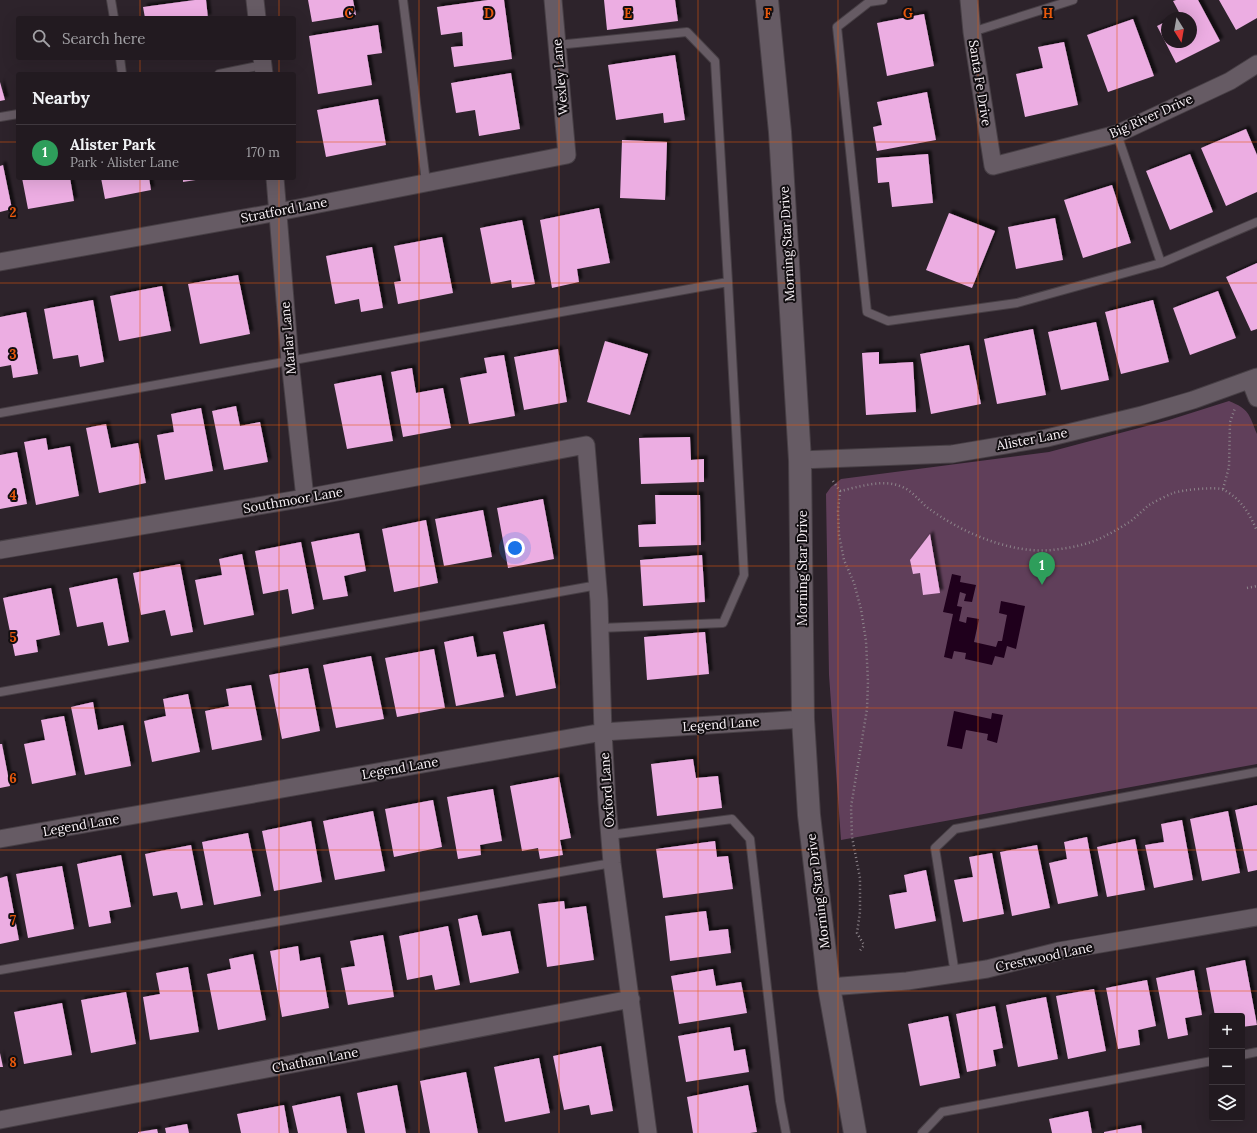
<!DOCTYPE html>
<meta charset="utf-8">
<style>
:root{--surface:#221a20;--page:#2e272d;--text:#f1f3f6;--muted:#a2a1a5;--line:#3f383e;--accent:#5dceb9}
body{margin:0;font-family:Lora,serif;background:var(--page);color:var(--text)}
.controls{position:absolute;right:12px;bottom:12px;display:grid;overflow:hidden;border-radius:4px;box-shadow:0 4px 16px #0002}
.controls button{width:36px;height:36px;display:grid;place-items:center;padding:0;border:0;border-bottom:1px solid var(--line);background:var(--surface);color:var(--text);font:20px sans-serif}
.compass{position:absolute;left:1161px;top:12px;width:36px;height:36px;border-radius:50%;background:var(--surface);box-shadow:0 4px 16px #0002;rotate:169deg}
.you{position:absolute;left:515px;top:548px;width:14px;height:14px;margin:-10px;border:3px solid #fff;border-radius:50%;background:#1a73e8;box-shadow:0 0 0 6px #1a73e833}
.badge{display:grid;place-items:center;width:26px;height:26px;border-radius:50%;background:var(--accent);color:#fff;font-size:13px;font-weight:700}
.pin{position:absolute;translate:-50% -33px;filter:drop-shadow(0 1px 2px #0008)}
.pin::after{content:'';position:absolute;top:21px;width:14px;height:12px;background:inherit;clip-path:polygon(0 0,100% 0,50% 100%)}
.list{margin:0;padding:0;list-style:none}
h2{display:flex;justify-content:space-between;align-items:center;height:52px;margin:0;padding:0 16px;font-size:17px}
h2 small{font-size:13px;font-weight:400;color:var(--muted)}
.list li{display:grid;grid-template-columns:26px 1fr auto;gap:12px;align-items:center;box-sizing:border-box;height:56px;padding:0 16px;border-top:1px solid var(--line)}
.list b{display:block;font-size:15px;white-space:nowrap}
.list p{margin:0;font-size:13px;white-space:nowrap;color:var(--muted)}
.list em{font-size:13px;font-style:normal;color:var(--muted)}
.icon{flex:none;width:22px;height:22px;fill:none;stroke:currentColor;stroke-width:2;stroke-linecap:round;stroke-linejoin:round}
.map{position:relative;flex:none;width:1257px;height:1133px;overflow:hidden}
.search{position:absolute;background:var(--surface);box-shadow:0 4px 16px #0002;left:16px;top:16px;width:280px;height:44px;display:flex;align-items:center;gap:10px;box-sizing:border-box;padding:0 14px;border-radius:4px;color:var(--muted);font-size:15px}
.panel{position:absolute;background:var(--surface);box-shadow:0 4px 16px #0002;left:16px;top:72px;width:280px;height:108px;border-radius:4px}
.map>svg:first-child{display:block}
.green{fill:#603f5a}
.water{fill:#1f001c}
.building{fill:#ecade2;filter:url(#shadow)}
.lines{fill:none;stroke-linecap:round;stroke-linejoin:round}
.lane-casing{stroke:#473f45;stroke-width:10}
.street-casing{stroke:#473f45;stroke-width:19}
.secondary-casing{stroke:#473f45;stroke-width:24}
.path{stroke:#8d858b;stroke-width:2.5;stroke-dasharray:1 3;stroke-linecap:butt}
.lane{stroke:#665b64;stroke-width:8}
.street{stroke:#665b64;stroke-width:17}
.secondary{stroke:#665b64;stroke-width:22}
.grid{fill:none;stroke:#e8590c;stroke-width:1;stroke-opacity:0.55}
.labels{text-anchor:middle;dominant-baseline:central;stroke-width:4;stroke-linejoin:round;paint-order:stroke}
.street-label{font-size:13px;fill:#f9f2f7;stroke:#120e11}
.grid-label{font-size:13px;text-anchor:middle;font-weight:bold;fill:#e8590c;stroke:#120e11;stroke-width:4;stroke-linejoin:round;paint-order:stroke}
</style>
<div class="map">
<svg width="1257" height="1133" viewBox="0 0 1257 1133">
<defs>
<filter id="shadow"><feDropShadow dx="3.5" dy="-3.5" stdDeviation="1" flood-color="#0009"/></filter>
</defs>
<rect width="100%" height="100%" fill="#2d232b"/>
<!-- green -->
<path class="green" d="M 1229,401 C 1249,409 1249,414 1257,434 L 1257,764 L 841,840 L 829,675 L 826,494 L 831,487 L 841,479 L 1049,452 L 1169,420 Z"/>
<!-- water -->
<path class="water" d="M 952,574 L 961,576 L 960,582 L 976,585 L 972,602 L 964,601 L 966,594 L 960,592 L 957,606 L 962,607 L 959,621 L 966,623 L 967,617 L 979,619 L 974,642 L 996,647 L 998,641 L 1002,641 L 1007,615 L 999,613 L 1001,601 L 1025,606 L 1016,649 L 1007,646 L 1004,658 L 995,656 L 992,665 L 965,659 L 966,653 L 954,651 L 952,659 L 944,657 L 953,614 L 943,612 Z
M 954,711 L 991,719 L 992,713 L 1003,715 L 997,743 L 987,740 L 988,734 L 966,730 L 962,749 L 947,746 Z"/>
<!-- building -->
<path class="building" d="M 195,0 L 206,0 L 208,18 L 145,18 L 143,7 Z
M 308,0 L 353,0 L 356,15 L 312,22 Z
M 488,0 L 504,0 L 512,59 L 454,67 L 451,47 L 463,46 L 462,32 L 441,35 L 437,7 Z
M 604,0 L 675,0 L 678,21 L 607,30 Z
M 1176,0 L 1198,0 L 1220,41 L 1176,63 L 1157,26 L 1167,21 L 1167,42 L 1191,42 L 1191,18 L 1172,18 L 1180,14 L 1173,1 Z
M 1219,0 L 1257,0 L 1257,18 L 1236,30 Z
M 924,14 L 934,66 L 887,76 L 877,23 Z
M 1133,19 L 1154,76 L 1108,92 L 1087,35 Z
M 378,25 L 382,53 L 367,55 L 372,85 L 318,94 L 309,36 Z
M 1064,42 L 1078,105 L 1025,117 L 1016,74 L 1043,68 L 1038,47 Z
M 675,55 L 685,120 L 664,123 L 663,113 L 616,120 L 608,65 Z
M 511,73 L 520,129 L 479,136 L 475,110 L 456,113 L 451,83 Z
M 0,82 L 5,100 L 0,101 Z
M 927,92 L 936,140 L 877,151 L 873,127 L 882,125 L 877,102 Z
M 378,99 L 386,145 L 326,157 L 317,110 Z
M 1246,129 L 1257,155 L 1257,192 L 1226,206 L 1201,148 Z
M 622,140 L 667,142 L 665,200 L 620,198 Z
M 928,154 L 933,203 L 892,207 L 889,182 L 878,183 L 876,158 Z
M 1190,154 L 1213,212 L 1170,230 L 1146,171 Z
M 3,165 L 12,209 L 0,212 L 0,166 Z
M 22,178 L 70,178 L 74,201 L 28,209 Z
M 101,178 L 149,178 L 151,190 L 105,199 Z
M 183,178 L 202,178 L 202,179 L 183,182 Z
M 1112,185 L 1131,243 L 1083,258 L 1064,200 Z
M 599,208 L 610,263 L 577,269 L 579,282 L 552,288 L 540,220 Z
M 949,213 L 995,231 L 972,288 L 926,270 Z
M 1055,218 L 1063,260 L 1016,269 L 1008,227 Z
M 522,220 L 535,284 L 512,288 L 511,280 L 491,284 L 480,228 Z
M 442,237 L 453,293 L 398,304 L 394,282 L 401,281 L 394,246 Z
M 372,247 L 383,308 L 361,312 L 359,299 L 335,304 L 326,256 Z
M 1257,263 L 1257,329 L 1251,331 L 1226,277 Z
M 238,275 L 250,334 L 200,344 L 188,284 Z
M 162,286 L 171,331 L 119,341 L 110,296 Z
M 1218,291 L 1236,338 L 1190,355 L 1173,308 Z
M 93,300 L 104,362 L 80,367 L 78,355 L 53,359 L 44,309 Z
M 1153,300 L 1169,362 L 1121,374 L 1105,312 Z
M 26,312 L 38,374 L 13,378 L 11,365 L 0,367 L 0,317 Z
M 1096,322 L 1109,380 L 1061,390 L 1048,332 Z
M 1033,329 L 1046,395 L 997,404 L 984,339 Z
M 605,341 L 648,354 L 630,415 L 587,402 Z
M 969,345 L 981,404 L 931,414 L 920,354 Z
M 558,349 L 567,402 L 524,410 L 514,357 Z
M 879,352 L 879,364 L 913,362 L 916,412 L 866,415 L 862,353 Z
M 504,355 L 515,416 L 469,424 L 460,378 L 487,373 L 484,358 Z
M 412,368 L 416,393 L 443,388 L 451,428 L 403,437 L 391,372 Z
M 381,375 L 393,441 L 347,449 L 334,384 Z
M 236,406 L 240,426 L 260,422 L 268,462 L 224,470 L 212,411 Z
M 201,408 L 213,471 L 165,480 L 157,435 L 174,432 L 171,414 Z
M 106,424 L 111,448 L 138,443 L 146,483 L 99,493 L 86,428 Z
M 690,437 L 691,460 L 704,459 L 704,482 L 641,484 L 639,438 Z
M 46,438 L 48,450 L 70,446 L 79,496 L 36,505 L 24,442 Z
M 17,452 L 27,504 L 0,509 L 0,455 Z
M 655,495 L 700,495 L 701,545 L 639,547 L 638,525 L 656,524 Z
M 543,499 L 554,559 L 508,568 L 497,508 Z
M 483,510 L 492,557 L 444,566 L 435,519 Z
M 426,520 L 438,583 L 394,592 L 382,529 Z
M 359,533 L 366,571 L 344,576 L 348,596 L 323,600 L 311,542 Z
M 930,534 L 940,593 L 923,595 L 920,573 L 913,574 L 910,560 Z
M 301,542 L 314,609 L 292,614 L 288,589 L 263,594 L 255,551 Z
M 242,554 L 254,615 L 204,625 L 195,580 L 222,575 L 219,559 Z
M 702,555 L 705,602 L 643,606 L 640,560 Z
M 180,564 L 193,632 L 171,636 L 165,610 L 141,615 L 133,573 Z
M 117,578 L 129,642 L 108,646 L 103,622 L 77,627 L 69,588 Z
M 51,588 L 60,635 L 36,640 L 38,652 L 15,656 L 3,598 Z
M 544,624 L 556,688 L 516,696 L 503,632 Z
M 705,632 L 709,674 L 647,680 L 644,637 Z
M 473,636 L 477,657 L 495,654 L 504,697 L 456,706 L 444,642 Z
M 434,649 L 445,708 L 397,717 L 385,658 Z
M 371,656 L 384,719 L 336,728 L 323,665 Z
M 308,668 L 320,731 L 282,739 L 269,675 Z
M 251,685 L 262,740 L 212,750 L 205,711 L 229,706 L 226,689 Z
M 188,694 L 200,752 L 152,762 L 144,721 L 166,716 L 163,699 Z
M 93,702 L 98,730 L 123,725 L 131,766 L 85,775 L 71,707 Z
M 64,716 L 76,775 L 32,784 L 24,744 L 45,740 L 41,720 Z
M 0,744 L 2,744 L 10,786 L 0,788 Z
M 693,759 L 696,778 L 718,776 L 722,808 L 657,816 L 651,764 Z
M 559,777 L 571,838 L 560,840 L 563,855 L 540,859 L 538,848 L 522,851 L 510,786 Z
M 493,789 L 502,841 L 480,845 L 481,855 L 458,859 L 447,797 Z
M 433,800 L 442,847 L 394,857 L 385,809 Z
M 1257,805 L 1257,870 L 1248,872 L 1235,810 Z
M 373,811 L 385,871 L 335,880 L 323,821 Z
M 1228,811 L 1240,873 L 1202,881 L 1190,819 Z
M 1182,820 L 1193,880 L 1154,888 L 1145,845 L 1164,842 L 1161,824 Z
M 311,821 L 322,882 L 274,891 L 262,831 Z
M 248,833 L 261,896 L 214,905 L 202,842 Z
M 1087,837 L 1098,896 L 1058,904 L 1049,863 L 1067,859 L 1064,842 Z
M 1135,839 L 1145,890 L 1107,897 L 1097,847 Z
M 715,841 L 717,857 L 728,856 L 733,889 L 663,898 L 656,849 Z
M 191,845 L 203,905 L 181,909 L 177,892 L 153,896 L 145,854 Z
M 1037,845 L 1050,908 L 1012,916 L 1000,852 Z
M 992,853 L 1004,914 L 963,922 L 954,880 L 973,877 L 969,857 Z
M 121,855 L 131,907 L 109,911 L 111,923 L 89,927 L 77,864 Z
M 62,866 L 74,929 L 28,938 L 16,874 Z
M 926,870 L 936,921 L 895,929 L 889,895 L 907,892 L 904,875 Z
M 7,876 L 19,940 L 0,944 L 0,878 Z
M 564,901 L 565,909 L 586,906 L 594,960 L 547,967 L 538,904 Z
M 706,911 L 709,931 L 728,929 L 731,953 L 670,961 L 665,916 Z
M 477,915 L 482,936 L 510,931 L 519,973 L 470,983 L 458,919 Z
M 448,926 L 460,985 L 435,990 L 432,975 L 407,980 L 399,936 Z
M 383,935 L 394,997 L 348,1005 L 341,968 L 355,966 L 350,941 Z
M 298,946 L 300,961 L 320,957 L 329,1008 L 282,1017 L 270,951 Z
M 253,954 L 266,1020 L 218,1030 L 207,974 L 231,969 L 229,959 Z
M 1245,960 L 1257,1025 L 1242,1027 L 1242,1016 L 1215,1016 L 1206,968 Z
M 188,967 L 199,1032 L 150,1040 L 143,997 L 160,994 L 156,973 Z
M 713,969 L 716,986 L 741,982 L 747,1013 L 679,1024 L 671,976 Z
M 1194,970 L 1202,1015 L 1185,1018 L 1188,1035 L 1168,1039 L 1156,978 Z
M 1147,980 L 1156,1026 L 1138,1030 L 1140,1045 L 1118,1049 L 1106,988 Z
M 1094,989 L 1106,1051 L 1068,1059 L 1056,996 Z
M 126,992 L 136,1044 L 91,1053 L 81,1000 Z
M 1046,997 L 1058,1059 L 1018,1067 L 1006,1005 Z
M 62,1003 L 72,1055 L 24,1064 L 14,1012 Z
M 995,1006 L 1003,1048 L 993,1050 L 996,1066 L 967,1072 L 956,1014 Z
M 948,1016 L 960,1078 L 920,1086 L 908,1024 Z
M 730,1027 L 734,1051 L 745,1049 L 749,1072 L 686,1082 L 678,1036 Z
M 601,1046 L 613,1111 L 591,1115 L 589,1105 L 564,1110 L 553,1056 Z
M 0,1053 L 3,1067 L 0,1067 Z
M 539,1058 L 550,1113 L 505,1122 L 494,1067 Z
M 466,1072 L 478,1133 L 430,1133 L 420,1081 Z
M 397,1085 L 406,1133 L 365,1133 L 357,1093 Z
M 748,1085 L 757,1132 L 750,1133 L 693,1133 L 687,1097 Z
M 340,1096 L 347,1133 L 298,1133 L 292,1106 Z
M 284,1105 L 289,1133 L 241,1133 L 237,1114 Z
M 1088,1111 L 1092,1133 L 1052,1133 L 1049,1119 Z
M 187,1124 L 189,1133 L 166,1133 L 165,1128 Z
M 1141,1125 L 1142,1133 L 1104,1133 L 1104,1132 Z
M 157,1129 L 158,1133 L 138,1133 L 138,1132 Z"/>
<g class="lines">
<defs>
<path id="lane" d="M 111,0 L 114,18
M 403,0 L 426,182
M 883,0 L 869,2 L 837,27 L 867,312 L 888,321 L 1017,303 L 1161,263 L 1117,134
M 972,32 L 1073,0
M 557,45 L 687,32 L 715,61 L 728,282
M 120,58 L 122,74
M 219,74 L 263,65
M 0,117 L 18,114
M 1161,263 L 1257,222
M 0,413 L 728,282 L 744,575 L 723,623 L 600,628
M 0,692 L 598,585
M 610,835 L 732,819 L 750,839 L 780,1101 L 786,1133
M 0,970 L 612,863
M 955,974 L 935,848 L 955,829 L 1257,772
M 1242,1055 L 1257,1052
M 922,1133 L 942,1112 L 1212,1061"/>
<path id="street" d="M 255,0 L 257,18
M 969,0 L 972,32 L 993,166 L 1117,134 L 1230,81 L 1257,64
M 262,58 L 264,74
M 275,178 L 290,361 L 305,498
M 0,262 L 278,212 L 567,155 L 553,0
M 1250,380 L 1257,398
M 800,460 L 952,454 L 1047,438 L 1142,415 L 1193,400 L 1257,377
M 0,550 L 305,498 L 586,445 L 599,601 L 603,732 L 607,802 L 612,863 L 648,1133
M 0,839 L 603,732 L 803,719
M 829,987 L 907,981 L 987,969 L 1059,951 L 1257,917
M 0,1120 L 631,999"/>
<path id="secondary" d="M 767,0 L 780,132 L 800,460 L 803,719 L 809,815 L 829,987 L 855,1133"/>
</defs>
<!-- lane casing -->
<use href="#lane" class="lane-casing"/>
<!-- street casing -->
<use href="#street" class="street-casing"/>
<!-- secondary casing -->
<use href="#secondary" class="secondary-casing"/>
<!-- path -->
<path class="path" d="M 833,481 L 840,491 L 838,511 L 839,535 L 844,560 L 854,583 L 861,609 L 866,641 L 868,682 L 867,709 L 851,807 L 852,837 L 860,878 L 860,912 L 857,933 L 864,945 L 859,952
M 1223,489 L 1229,467 L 1230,422 L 1235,408
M 840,491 C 859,487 882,479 900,486 C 912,490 919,501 928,508 C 961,532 1010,554 1052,550 C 1071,548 1091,544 1107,535 C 1115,531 1123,526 1131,521 C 1137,516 1143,510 1149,505 C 1156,501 1166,496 1173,493 C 1182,490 1217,486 1224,490 C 1241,499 1250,514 1257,531
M 1247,588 L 1257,586"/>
<!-- lane -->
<use href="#lane" class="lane"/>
<!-- street -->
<use href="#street" class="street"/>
<!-- secondary -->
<use href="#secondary" class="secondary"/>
</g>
<!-- grid -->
<path class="grid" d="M 140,0 L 140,18M 279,0 L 279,18M 419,0 L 419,1133M 559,0 L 559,1133M 698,0 L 698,1133M 838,0 L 838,1133M 978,0 L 978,1133M 1117,0 L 1117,1133M 140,58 L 140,74M 279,58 L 279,74M 0,142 L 18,142M 294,142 L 1257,142M 140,178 L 140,1133M 279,178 L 279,1133M 0,283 L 1257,283M 0,425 L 1257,425M 0,566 L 1257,566M 0,708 L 1257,708M 0,850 L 1257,850M 0,991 L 1257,991"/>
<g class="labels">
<!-- street labels -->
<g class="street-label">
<text transform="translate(560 77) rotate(-95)">Wexley Lane</text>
<text transform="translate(980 83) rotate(81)">Santa Fe Drive</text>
<text transform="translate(1151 116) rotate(-24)">Big River Drive</text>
<text transform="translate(284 210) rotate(-11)">Stratford Lane</text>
<text transform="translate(787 244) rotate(-93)">Morning Star Drive</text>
<text transform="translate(288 338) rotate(-95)">Marlar Lane</text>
<text transform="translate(1032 439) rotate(-11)">Alister Lane</text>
<text transform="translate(293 500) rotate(-10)">Southmoor Lane</text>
<text transform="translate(802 568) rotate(-90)">Morning Star Drive</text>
<text transform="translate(721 724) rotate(-4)">Legend Lane</text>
<text transform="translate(400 768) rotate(-10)">Legend Lane</text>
<text transform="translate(607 790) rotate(-94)">Oxford Lane</text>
<text transform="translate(81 825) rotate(-10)">Legend Lane</text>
<text transform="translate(818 891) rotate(-97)">Morning Star Drive</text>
<text transform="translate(1044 957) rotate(-12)">Crestwood Lane</text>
<text transform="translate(315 1060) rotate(-11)">Chatham Lane</text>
</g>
</g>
<g class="grid-label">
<text x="349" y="18">C</text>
<text x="489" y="18">D</text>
<text x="628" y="18">E</text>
<text x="768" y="18">F</text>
<text x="908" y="18">G</text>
<text x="1048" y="18">H</text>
<text x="13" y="217">2</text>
<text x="13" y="359">3</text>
<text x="13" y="500">4</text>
<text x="13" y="642">5</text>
<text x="13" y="783">6</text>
<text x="13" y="925">7</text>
<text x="13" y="1067">8</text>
</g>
</svg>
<div class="controls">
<button>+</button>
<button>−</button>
<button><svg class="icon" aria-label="layers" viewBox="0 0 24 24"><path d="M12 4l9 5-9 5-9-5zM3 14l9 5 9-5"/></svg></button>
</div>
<svg class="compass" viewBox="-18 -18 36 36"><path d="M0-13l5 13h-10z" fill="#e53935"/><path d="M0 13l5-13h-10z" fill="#a2a1a5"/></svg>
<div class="you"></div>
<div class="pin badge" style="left:1042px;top:585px;background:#2e9e5b">1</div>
<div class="search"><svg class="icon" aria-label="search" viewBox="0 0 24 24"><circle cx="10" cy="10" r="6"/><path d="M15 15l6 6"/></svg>Search here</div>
<section class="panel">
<h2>Nearby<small></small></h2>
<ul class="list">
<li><span class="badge" style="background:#2e9e5b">1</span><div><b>Alister Park</b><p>Park · Alister Lane</p></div><em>170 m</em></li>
</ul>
</section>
</div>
